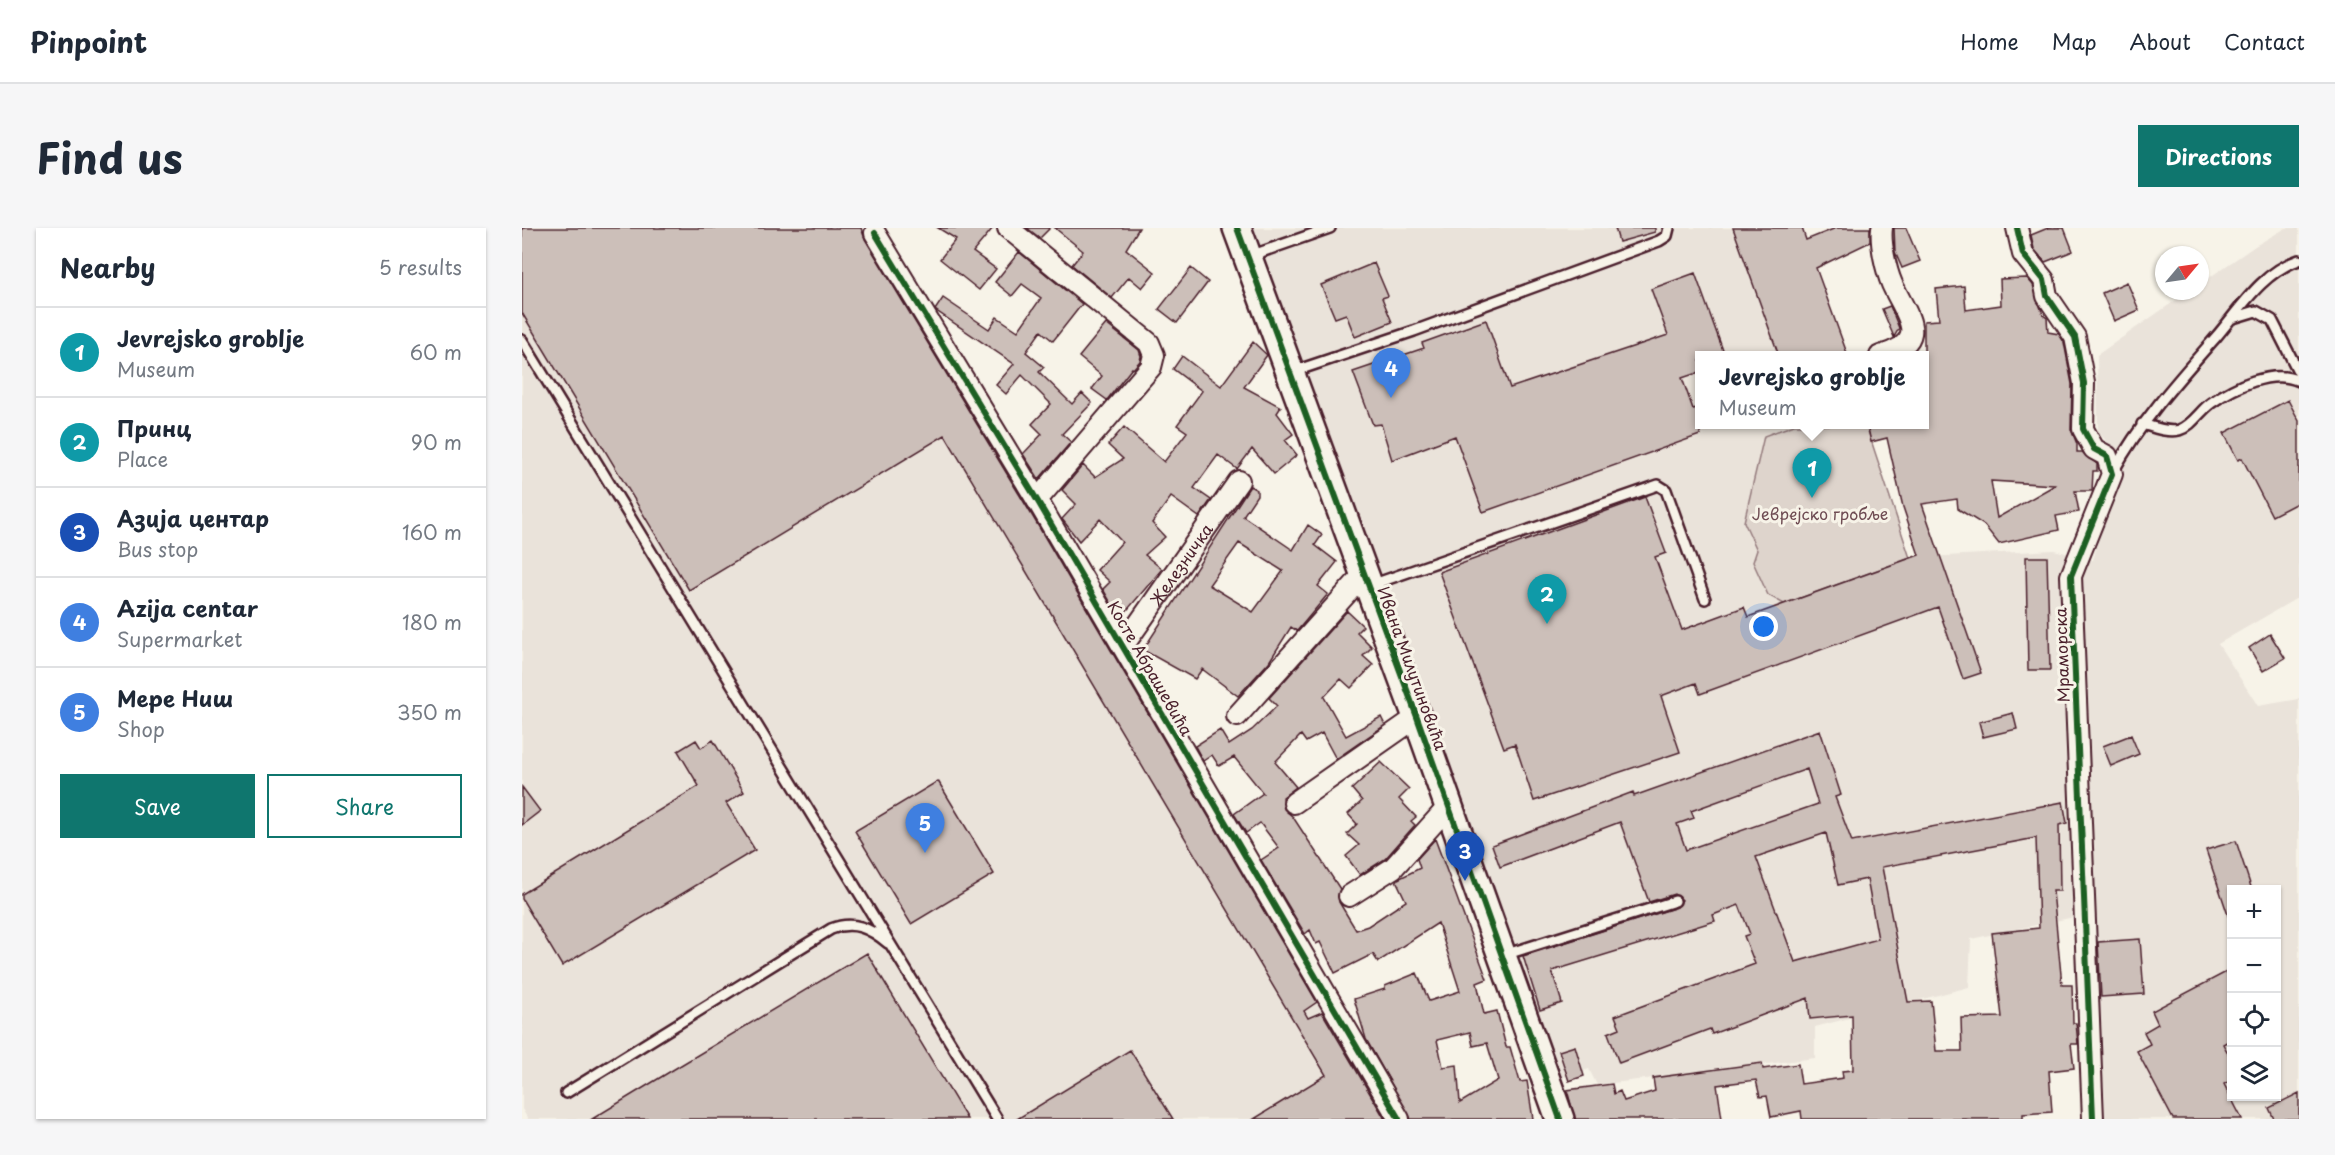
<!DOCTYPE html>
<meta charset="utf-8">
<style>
:root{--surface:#fff;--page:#f6f6f7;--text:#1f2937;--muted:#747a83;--line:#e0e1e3;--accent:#0f766e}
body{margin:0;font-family:"Playpen Sans",sans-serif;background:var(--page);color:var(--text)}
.controls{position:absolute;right:18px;bottom:18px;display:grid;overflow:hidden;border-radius:0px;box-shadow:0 2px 4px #0004}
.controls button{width:54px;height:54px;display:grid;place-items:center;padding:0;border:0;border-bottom:2px solid var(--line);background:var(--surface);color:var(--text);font:30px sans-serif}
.compass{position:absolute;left:1633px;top:18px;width:54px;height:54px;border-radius:50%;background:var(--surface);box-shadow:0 2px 4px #0004;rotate:61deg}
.you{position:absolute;left:1242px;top:399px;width:21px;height:21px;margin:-15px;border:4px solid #fff;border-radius:50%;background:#1a73e8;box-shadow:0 0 0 9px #1a73e833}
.badge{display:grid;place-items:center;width:39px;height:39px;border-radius:50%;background:var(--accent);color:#fff;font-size:20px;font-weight:700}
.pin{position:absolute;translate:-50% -50px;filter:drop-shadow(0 2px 3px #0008)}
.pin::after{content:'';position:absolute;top:32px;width:21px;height:18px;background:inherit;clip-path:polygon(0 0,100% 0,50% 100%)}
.popup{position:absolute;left:1173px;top:123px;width:234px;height:78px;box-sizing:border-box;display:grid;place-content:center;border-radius:0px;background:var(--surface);filter:drop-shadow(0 2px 4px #0005);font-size:20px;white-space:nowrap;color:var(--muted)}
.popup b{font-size:22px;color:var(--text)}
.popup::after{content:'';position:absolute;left:50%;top:100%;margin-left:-12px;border:12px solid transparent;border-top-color:var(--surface)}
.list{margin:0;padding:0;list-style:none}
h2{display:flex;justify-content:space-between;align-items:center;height:78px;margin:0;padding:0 24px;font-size:26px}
h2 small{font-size:20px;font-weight:400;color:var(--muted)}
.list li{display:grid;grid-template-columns:39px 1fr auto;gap:18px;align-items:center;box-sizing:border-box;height:90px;padding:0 24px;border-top:2px solid var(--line)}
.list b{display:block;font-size:22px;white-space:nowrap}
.list p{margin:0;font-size:20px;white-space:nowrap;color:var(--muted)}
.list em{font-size:20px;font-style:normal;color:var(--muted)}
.actions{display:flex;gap:12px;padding:18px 24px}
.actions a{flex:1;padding:14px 0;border:2px solid var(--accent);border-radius:0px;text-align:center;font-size:21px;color:var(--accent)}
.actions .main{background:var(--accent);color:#fff}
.icon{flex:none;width:33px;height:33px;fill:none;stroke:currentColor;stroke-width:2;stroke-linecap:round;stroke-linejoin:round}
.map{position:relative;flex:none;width:1777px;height:891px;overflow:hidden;border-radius:0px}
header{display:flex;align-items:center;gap:36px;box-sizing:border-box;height:84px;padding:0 30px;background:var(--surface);border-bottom:2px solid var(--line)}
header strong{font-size:28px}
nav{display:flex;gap:33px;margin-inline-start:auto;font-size:21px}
.intro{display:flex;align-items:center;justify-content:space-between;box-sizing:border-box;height:144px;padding:0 36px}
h1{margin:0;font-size:42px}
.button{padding:15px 27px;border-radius:0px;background:var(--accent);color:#fff;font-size:21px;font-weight:700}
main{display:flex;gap:36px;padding:0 36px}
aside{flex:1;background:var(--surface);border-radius:0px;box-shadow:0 2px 4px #0004}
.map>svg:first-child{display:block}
.built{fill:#eae3da;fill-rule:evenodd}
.green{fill:#ded4cc;stroke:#947a7c;stroke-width:1.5}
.building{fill:#ccbfb9;stroke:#4a1f2b;stroke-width:1.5;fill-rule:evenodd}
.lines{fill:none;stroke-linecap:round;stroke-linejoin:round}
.lane-casing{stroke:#4a1f2b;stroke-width:14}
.street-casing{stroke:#4a1f2b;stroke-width:24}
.secondary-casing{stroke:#4a1f2b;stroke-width:32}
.lane{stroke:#f7f3e8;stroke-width:9}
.street{stroke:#f7f3e8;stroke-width:20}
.secondary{stroke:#f7f3e8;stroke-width:27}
.cycleway-casing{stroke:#f7f3e8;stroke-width:10}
.cycleway{stroke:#1b5e20;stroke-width:6}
.labels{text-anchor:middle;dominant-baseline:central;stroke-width:6;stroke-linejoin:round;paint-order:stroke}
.park-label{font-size:16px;fill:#6f4c53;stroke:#f7f3e8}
.street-label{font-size:16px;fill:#4a1f2b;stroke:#f7f3e8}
</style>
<header>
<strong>Pinpoint</strong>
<nav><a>Home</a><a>Map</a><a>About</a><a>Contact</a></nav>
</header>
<div class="intro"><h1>Find us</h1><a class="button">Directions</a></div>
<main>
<aside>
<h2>Nearby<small>5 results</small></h2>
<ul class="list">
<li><span class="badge" style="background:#0f9aa8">1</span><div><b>Jevrejsko groblje</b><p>Museum</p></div><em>60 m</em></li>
<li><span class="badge" style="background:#0f9aa8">2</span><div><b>Принц</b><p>Place</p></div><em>90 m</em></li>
<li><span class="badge" style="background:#1a4fb4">3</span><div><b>Азија центар</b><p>Bus stop</p></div><em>160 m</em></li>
<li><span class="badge" style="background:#3f7fe0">4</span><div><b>Azija centar</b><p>Supermarket</p></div><em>180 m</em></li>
<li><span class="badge" style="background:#3f7fe0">5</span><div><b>Мере Ниш</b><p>Shop</p></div><em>350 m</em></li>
</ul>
<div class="actions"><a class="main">Save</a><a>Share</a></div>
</aside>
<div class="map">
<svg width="1777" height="891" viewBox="0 0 1777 891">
<rect width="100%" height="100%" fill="#f7f3e8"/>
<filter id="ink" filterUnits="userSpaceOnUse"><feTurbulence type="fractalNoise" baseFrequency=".0167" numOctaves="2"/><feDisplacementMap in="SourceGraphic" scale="12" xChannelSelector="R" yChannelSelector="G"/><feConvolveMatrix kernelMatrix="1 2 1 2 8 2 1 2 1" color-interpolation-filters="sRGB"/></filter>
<g filter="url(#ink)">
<!-- built -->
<path class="built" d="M 0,0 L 339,0 L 869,891 L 6,891 L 0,881 Z
M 708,0 L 1276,0 L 1322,127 L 1178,128 L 1178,196 L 1272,197 L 1242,208 L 1222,294 L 1262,376 L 1388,330 L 1532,322 L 1571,332 L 1599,229 L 1576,204 L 1575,127 L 1667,63 L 1678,63 L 1678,56 L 1733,18 L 1764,0 L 1777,0 L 1777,369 L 1696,416 L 1736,478 L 1777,471 L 1777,891 L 1558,891 L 1552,689 L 1449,711 L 1447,759 L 1293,799 L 1293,830 L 1075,857 L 1067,841 L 1010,859 ZM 1710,662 L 1754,662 L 1754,868 L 1710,868 Z"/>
<!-- green -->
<path class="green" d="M 1272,197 L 1344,197 L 1388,330 L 1262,376 L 1246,367 L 1231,334 L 1235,322 L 1222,294 L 1242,208 Z"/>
<!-- building -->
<path class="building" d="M 0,0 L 339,0 L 343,11 L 511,289 L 795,774 L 782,783 L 786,790 L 800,784 L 863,891 L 732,891 L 804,847 L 423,207 L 167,362 L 0,85 Z
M 416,0 L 471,0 L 451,24 L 474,41 L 457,62 L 418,31 L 434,11 Z
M 505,0 L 528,0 L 518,10 Z
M 533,0 L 617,0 L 604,21 L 633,44 L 620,60 L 607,49 L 590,70 L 550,37 L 561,23 Z
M 1093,0 L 1133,0 L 1133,4 L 1097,14 Z
M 1211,0 L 1280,0 L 1284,12 L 1314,0 L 1348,0 L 1348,14 L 1294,40 L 1326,128 L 1257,128 Z
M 1372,0 L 1384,0 L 1398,33 L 1380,40 L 1373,24 Z
M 1526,0 L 1542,0 L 1551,23 L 1523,34 L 1512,21 L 1509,7 Z
M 497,24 L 560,76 L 531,113 L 519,103 L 504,124 L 522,139 L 517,144 L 550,176 L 560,165 L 570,175 L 540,206 L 549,214 L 517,251 L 501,226 L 520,206 L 510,196 L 529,176 L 500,147 L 484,166 L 474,157 L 492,136 L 413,82 L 421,70 L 467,101 L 475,89 L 496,103 L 519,70 L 500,56 L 490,68 L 473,54 Z
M 852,35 L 866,68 L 860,70 L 870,94 L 833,109 L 824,86 L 813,90 L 799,57 Z
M 669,40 L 686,54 L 655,95 L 637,81 Z
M 1173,45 L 1203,128 L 1178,128 L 1178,144 L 1160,150 L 1171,181 L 1178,179 L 1178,207 L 961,284 L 933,208 L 870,232 L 859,196 L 851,197 L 831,144 L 902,120 L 900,115 L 964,92 L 988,160 L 1146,107 L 1129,61 Z
M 1505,50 L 1511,57 L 1521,87 L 1525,90 L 1526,104 L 1537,106 L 1542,114 L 1550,156 L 1549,201 L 1555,216 L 1555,224 L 1560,224 L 1575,236 L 1575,243 L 1571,243 L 1570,263 L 1553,263 L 1557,284 L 1534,288 L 1537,302 L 1477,316 L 1462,297 L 1436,281 L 1435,271 L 1400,276 L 1459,445 L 1441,451 L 1416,379 L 1178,466 L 1174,455 L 1139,468 L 1158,524 L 1012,573 L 993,516 L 982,520 L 917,344 L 1123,269 L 1144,325 L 1133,329 L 1160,402 L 1222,379 L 1226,389 L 1397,327 L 1381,279 L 1365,210 L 1349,214 L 1345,196 L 1402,196 L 1402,93 L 1417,92 L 1414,61 L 1442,58 L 1444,82 L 1479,77 L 1478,51 ZM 1469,253 L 1533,257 L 1475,290 Z
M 1605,54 L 1617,82 L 1592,93 L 1580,65 Z
M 1368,78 L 1377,100 L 1372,109 L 1360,81 Z
M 584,96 L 617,122 L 619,128 L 618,133 L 611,141 L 610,140 L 585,172 L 570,161 L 580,148 L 557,129 Z
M 731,114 L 745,127 L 722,159 L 759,179 L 755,185 L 771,206 L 763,212 L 775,227 L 752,246 L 730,221 L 715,241 L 696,227 L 672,260 L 689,272 L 677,289 L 649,269 L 630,295 L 643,309 L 623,327 L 640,341 L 601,387 L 589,375 L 581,361 L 588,354 L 575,342 L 600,314 L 578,291 L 557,313 L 540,291 L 554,276 L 540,262 L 561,237 L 573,249 L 601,231 L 586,217 L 602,199 L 642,234 L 665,204 L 655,197 L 680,163 L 651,141 L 660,128 L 699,158 Z
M 1766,172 L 1777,193 L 1777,274 L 1750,288 L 1720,230 L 1716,232 L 1702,205 Z
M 728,258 L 735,262 L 735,267 L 721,288 L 771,322 L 786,297 L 800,307 L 793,317 L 815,334 L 796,358 L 806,366 L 775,403 L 769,399 L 747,434 L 716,468 L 680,441 L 673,451 L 621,422 ZM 717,315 L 761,343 L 731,384 L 687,357 Z
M 1504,329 L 1525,329 L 1528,442 L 1506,442 Z
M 825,383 L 841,398 L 835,404 L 850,419 L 841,428 L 851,437 L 829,460 L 819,451 L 802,469 L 824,508 L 859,489 L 863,497 L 814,531 L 800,505 L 784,514 L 779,507 L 753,534 L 774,559 L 761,569 L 762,581 L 771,589 L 818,661 L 817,674 L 834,702 L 846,698 L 884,673 L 874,652 L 898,640 L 895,631 L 913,611 L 965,751 L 955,755 L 962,786 L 975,783 L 984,819 L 988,819 L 998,854 L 1005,853 L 1011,891 L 889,891 L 844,811 L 832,771 L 863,761 L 863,758 L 895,745 L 907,773 L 938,763 L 916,695 L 856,734 L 851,726 L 813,745 L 798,714 L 794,716 L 788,702 L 783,706 L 739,632 L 757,620 L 738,595 L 724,605 L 712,586 L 741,565 L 712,529 L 697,538 L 690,527 L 681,533 L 673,518 L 698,502 L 707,517 L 730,502 L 755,478 L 747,470 ZM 948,804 L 951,818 L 965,815 L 976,852 L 938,875 L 935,837 L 921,839 L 915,812 Z
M 1748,406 L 1763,430 L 1741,443 L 1727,420 Z
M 1491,485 L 1495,501 L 1461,509 L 1457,494 Z
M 1298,502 L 1319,567 L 1313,569 L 1330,614 L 1541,574 L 1545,595 L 1537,597 L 1538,663 L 1531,663 L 1540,757 L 1550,757 L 1551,795 L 1554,795 L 1556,816 L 1549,816 L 1552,840 L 1527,843 L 1530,884 L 1501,886 L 1501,891 L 1280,891 L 1279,883 L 1249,889 L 1245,868 L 1238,869 L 1234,852 L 1195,857 L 1200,891 L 1053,891 L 1045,862 L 1090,856 L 1092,866 L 1098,863 L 1102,873 L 1133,863 L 1131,850 L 1240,835 L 1241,841 L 1276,836 L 1279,856 L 1321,850 L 1320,843 L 1331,842 L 1330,787 L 1288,791 L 1286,770 L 1190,806 L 1188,801 L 1097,835 L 1086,805 L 1098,800 L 1093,788 L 1233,736 L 1222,708 L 1228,706 L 1217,677 L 1191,687 L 1193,693 L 1030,743 L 1040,775 L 1018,782 L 1001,728 L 1155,679 L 1160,672 L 1152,666 L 1127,674 L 1098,594 L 978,639 L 970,617 L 1111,564 L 1112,568 ZM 1285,541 L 1296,576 L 1164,622 L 1155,596 L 1172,590 L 1169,583 ZM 1304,605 L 1316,657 L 1345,651 L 1356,711 L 1273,734 L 1234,629 ZM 1514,610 L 1517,700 L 1470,705 L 1480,789 L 1439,790 L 1440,823 L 1414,823 L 1409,773 L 1386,774 L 1360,639 Z
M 1609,507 L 1617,526 L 1589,538 L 1581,518 Z
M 174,512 L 179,520 L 191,512 L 222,564 L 204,575 L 233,622 L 40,738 L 0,671 L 0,666 L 177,558 L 156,523 Z
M 859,534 L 887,561 L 877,571 L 894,589 L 889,593 L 893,597 L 863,631 L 838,647 L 824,628 L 837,617 L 825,606 L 835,596 L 826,586 L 840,573 L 830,561 Z
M 416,553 L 472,646 L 389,696 L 333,603 Z
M 0,559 L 18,583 L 0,597 Z
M 1714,613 L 1730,662 L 1710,662 L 1710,690 L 1707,690 L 1684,622 Z
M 1618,711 L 1622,766 L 1579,769 L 1576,714 Z
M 345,725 L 445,891 L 70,891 L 149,843 Z
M 1710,741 L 1710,811 L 1701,816 L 1710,832 L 1710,852 L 1702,856 L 1720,891 L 1651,891 L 1615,823 L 1628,816 L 1622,804 L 1636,796 L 1630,783 Z
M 1053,818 L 1062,848 L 1047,853 L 1037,823 Z
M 608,822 L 651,891 L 495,891 Z
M 1777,865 L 1777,891 L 1752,891 L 1747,880 Z"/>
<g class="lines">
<defs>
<path id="lane" d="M 728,28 L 808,0
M 1711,90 L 1734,83 L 1750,92 L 1777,145
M 0,112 L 475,891
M 770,144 L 892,103 L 1137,13 L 1145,8 L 1147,0
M 1620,196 C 1630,199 1646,205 1657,202 C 1670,198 1678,183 1689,175 C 1712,159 1750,140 1777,153
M 1591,244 C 1619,193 1656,152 1694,109 C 1718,81 1740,44 1777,32
M 849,357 L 1136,257 L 1144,262 L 1183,371
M 982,727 L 1153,673
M 44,865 L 309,701 C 331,692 348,700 366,715"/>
<g id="street">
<path d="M 486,0 L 627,115 L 632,127 L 629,139 L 515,272"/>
<path d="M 1495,0 L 1501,26 L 1522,52 L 1525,68 L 1553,109 L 1562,155 L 1561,201 L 1572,221 L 1585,228 L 1590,246 L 1549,348 L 1571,891"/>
<path d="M 353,5 L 515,272 L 877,891"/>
<path d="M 1358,128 C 1410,113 1385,89 1370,56 C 1364,42 1358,15 1360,0"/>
<path id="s1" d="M 601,418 L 717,253"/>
<path d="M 715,488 L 842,346"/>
<path d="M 772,575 L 895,489"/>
<path d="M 827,668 L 871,640 L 926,579"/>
</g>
<path id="secondary" d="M 715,0 L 895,489 L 1038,891"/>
</defs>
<!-- lane casing -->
<use href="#lane" class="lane-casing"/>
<!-- street casing -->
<use href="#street" class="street-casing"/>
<!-- secondary casing -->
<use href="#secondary" class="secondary-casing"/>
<!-- lane -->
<use href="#lane" class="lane"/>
<!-- street -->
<use href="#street" class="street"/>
<!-- secondary -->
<use href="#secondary" class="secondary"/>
<defs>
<path id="cycleway" d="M 715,0 L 895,489 L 1038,891
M 1495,0 L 1501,26 L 1522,52 L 1525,68 L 1553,109 L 1562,155 L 1561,201 L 1572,221 L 1585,228 L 1590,246 L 1549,348 L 1571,891
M 353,5 L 515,272 L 877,891"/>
</defs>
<!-- cycleway casing -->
<use href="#cycleway" class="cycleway-casing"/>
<!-- cycleway -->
<use href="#cycleway" class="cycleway"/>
</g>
</g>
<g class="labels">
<!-- park labels -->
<g class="park-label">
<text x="1298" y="285">Јеврејско гробље</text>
</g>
<!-- street labels -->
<g class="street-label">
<text stroke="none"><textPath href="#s1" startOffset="100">Железничка</textPath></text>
<text transform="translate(1539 427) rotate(-92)">Мраморска</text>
<text transform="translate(629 440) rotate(60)">Косте Абрашевића</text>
<text transform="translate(891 440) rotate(70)">Ивана Милутиновића</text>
</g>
</g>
</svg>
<div class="controls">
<button>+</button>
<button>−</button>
<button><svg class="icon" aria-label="locate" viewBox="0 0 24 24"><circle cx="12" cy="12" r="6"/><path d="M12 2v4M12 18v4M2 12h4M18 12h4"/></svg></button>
<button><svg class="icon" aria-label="layers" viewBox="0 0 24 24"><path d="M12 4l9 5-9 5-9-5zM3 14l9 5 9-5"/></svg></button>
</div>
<svg class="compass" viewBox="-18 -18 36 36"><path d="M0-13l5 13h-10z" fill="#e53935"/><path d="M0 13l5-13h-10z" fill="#747a83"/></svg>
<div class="you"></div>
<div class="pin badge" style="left:1290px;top:270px;background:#0f9aa8">1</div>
<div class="popup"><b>Jevrejsko groblje</b>Museum</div>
<div class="pin badge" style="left:1025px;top:396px;background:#0f9aa8">2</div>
<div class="pin badge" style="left:943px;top:653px;background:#1a4fb4">3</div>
<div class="pin badge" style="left:869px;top:170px;background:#3f7fe0">4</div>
<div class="pin badge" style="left:403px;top:625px;background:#3f7fe0">5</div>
</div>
</main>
